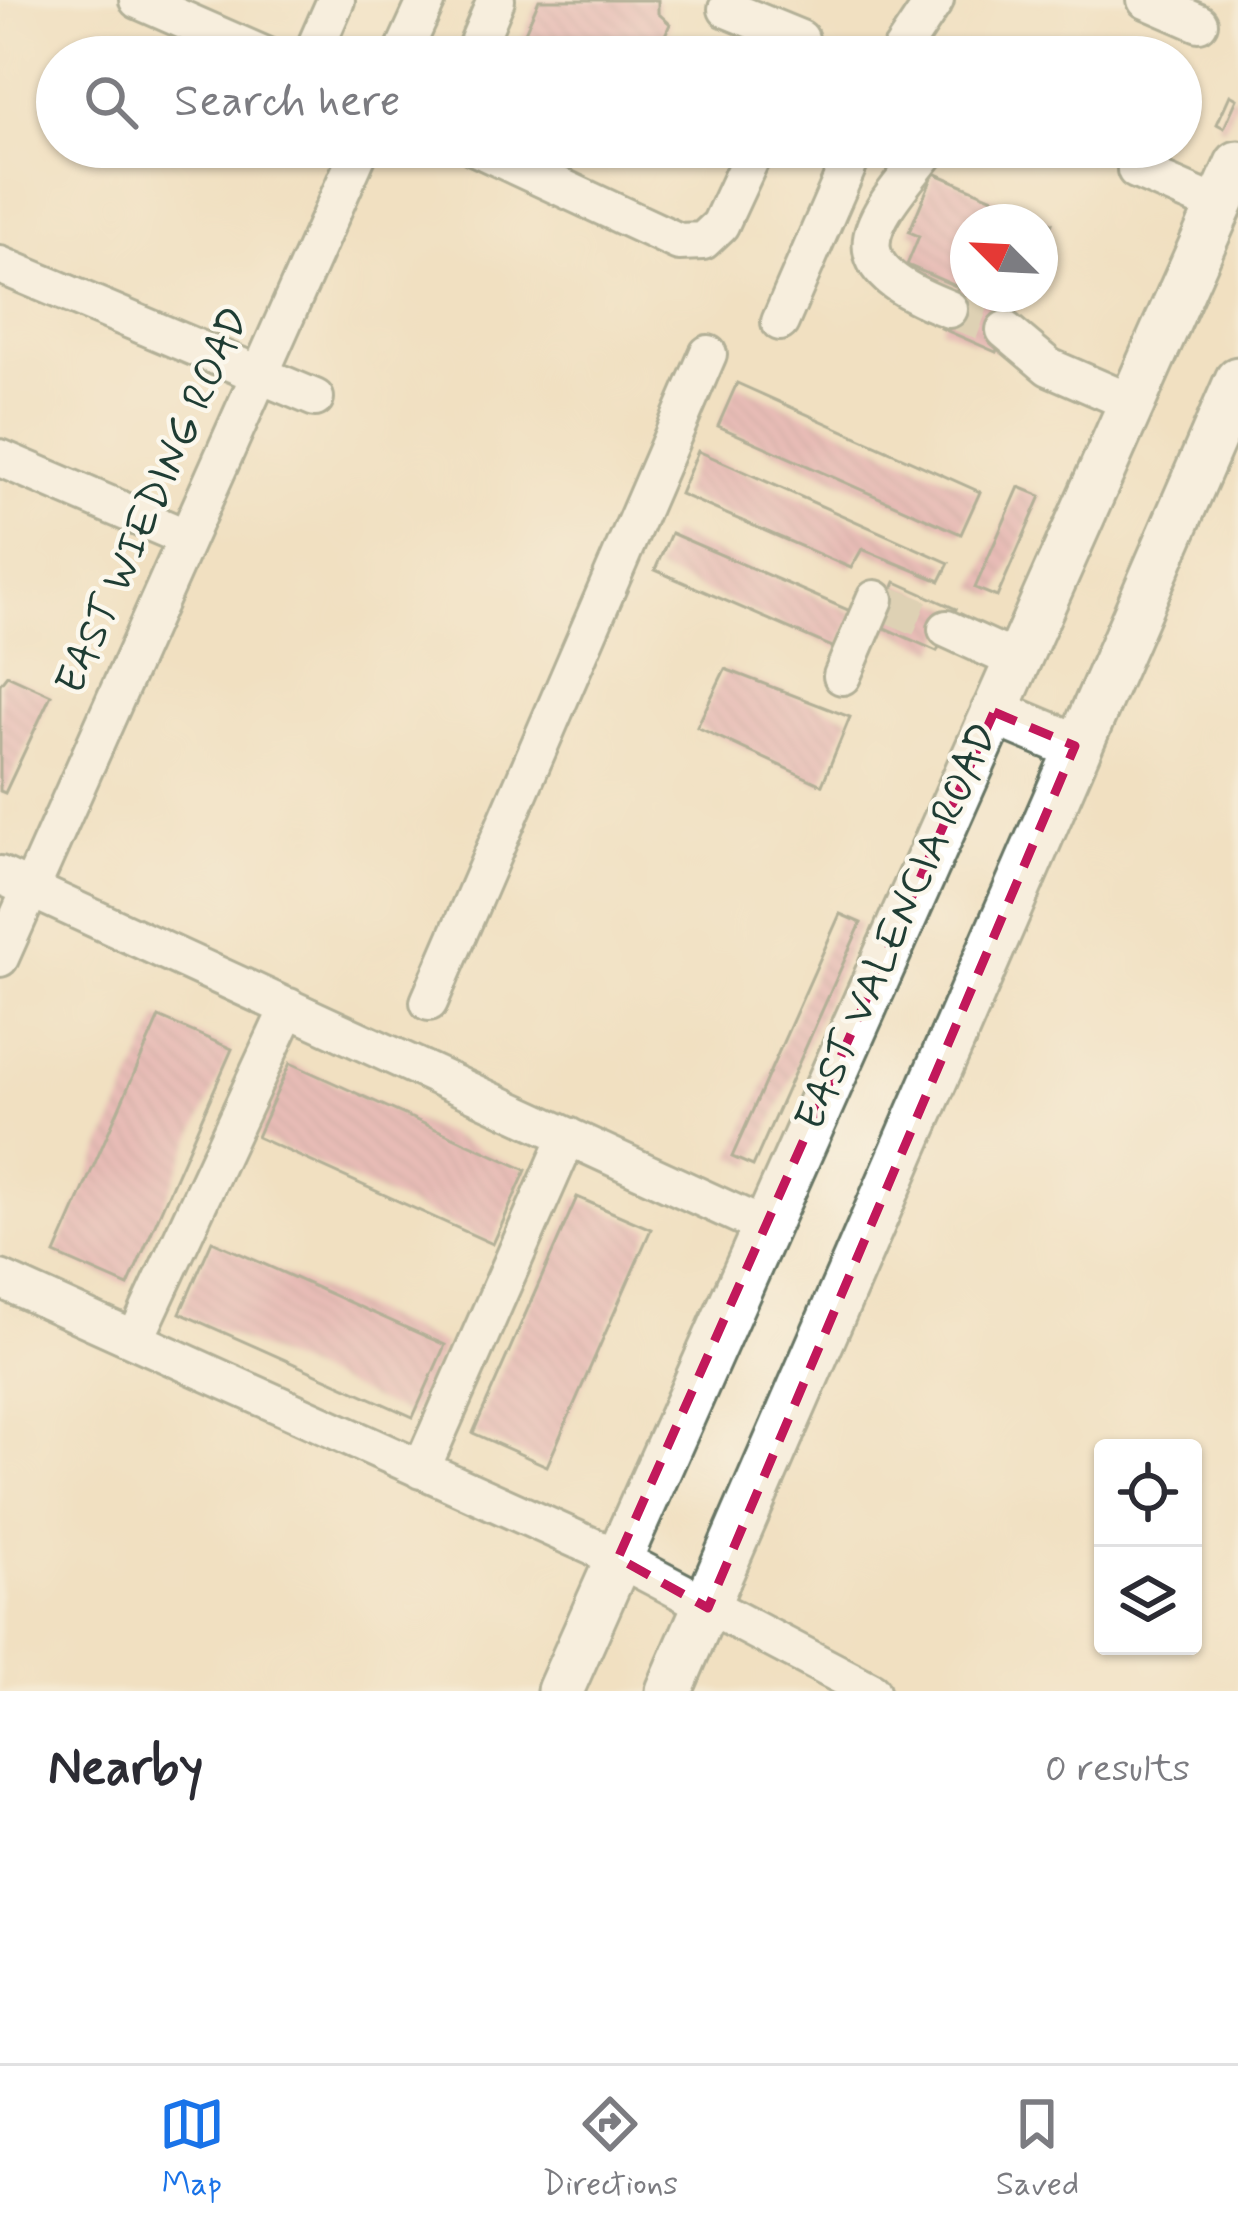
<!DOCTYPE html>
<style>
:root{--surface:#fff;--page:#f2f2f3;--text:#2b2b33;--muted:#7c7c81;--line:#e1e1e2;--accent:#1a73e8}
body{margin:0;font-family:Mynerve,sans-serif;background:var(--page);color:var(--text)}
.controls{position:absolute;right:36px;bottom:36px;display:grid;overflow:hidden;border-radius:12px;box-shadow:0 3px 9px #0004}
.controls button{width:108px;height:108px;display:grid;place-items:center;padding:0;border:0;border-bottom:3px solid var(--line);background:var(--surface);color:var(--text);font:60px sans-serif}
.compass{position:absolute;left:950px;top:204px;width:108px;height:108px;border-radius:50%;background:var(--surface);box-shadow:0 3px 9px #0004;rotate:294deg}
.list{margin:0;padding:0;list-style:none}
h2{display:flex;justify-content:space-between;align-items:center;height:156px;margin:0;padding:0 48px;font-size:51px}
h2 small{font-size:39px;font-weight:400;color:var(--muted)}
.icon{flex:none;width:66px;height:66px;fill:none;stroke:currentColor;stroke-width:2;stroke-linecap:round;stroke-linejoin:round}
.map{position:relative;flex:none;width:1238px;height:1691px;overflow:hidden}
.search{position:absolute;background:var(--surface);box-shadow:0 3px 9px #0004;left:36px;right:36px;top:36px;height:132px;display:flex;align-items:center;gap:30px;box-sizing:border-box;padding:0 42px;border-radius:66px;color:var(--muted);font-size:45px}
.sheet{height:372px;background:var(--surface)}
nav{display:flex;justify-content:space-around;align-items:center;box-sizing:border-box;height:168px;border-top:3px solid var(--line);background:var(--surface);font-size:33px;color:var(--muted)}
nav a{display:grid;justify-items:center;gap:6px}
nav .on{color:var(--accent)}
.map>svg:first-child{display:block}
.building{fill:url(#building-back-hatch)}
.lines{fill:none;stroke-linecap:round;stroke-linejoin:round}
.minor-tunnel{stroke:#c7bfa5;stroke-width:36;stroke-dasharray:36 18;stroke-linecap:butt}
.minor-casing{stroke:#687665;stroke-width:42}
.major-casing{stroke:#687665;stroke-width:51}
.minor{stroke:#fff;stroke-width:36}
.major{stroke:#fff;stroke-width:45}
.marked{fill:none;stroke:#c2185b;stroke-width:9;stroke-dasharray:24 15;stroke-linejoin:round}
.labels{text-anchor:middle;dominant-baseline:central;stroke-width:9;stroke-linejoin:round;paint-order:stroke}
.street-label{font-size:42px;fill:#1f3d34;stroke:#fbf7ec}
</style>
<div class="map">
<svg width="1238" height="1691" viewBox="0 0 1238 1691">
<defs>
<pattern id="building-back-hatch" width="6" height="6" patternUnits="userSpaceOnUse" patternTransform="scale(3)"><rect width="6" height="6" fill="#dd90a9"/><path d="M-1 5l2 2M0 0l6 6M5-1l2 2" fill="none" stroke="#b3778a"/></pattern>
</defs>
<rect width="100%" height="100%" fill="#fbf7ec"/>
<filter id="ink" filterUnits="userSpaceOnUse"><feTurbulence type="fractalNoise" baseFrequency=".00833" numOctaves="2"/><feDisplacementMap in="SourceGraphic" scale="24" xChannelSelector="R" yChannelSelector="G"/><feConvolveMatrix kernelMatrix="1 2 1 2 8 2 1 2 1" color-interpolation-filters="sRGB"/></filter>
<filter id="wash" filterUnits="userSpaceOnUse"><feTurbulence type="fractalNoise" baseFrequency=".004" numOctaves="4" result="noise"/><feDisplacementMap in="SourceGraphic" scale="48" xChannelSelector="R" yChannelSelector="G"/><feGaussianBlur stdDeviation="2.7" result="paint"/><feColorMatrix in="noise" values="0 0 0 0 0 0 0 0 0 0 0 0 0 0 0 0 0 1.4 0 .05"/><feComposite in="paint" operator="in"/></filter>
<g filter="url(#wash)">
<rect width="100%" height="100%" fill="#f1e0c1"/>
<g id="blocks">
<!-- building -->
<path class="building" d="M 539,0 L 658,0 L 658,13 L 670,24 L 655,57 L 514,57 Z
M 1230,95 L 1237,99 L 1224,128 L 1217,124 Z
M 934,173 L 1052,223 L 1040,250 L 1040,222 L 968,222 L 968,294 L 1021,294 L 996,352 L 941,328 L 958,287 L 907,265 L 919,236 L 909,232 Z
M 737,383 L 980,492 L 961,534 L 718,426 Z
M 698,451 L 949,563 L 940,581 L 862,549 L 851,568 L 680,494 Z
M 1019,487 L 1041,496 L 997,597 L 975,588 Z
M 671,533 L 855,613 L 839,650 L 655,570 Z
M 896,582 L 956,609 L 937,651 L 878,625 Z
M 725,669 L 850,717 L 822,785 L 697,727 Z
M 7,675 L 51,695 L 5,793 L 0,791 L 0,684 Z
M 840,914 L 861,923 L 753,1166 L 732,1157 Z
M 159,1017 L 232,1049 L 128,1286 L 55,1254 Z
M 290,1063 L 526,1170 L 493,1244 L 257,1137 Z
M 577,1197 L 651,1229 L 547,1466 L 473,1433 Z
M 212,1241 L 445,1345 L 413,1417 L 180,1313 Z"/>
</g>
</g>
<g filter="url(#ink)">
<use href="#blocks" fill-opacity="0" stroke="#687665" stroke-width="3"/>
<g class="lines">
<!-- minor-tunnel -->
<path class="minor-tunnel" d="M 949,309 L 1005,330
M 887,604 L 947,629"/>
<defs>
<path id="minor" d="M 138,0 L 268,57
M 1146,0 L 1199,23
M 727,9 L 800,39 L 795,57
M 311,57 L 336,0
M 401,57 L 427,0
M 472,57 L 496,0
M 897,57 L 935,0
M 475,147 L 679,242 L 703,241 L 720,225 L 756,147
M 931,147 C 868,226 830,263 949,309
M 1136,170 L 1219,206
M 0,265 L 315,398
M 780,322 L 856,147
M 1005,330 L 1049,367 L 1132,403
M 0,458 L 187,538
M 947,629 L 1017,661
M 842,676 L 875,599
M 0,875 L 765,1227
M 0,958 L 361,147
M 429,1002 L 708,354
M 0,1279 L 618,1558 L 871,1691
M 135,1340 L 289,1007
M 421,1470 L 568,1136"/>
<path id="major" d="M 994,712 L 1075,746
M 560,1691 L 1238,164
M 669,1691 L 1238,380"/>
</defs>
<!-- minor casing -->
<use href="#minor" class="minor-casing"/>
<!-- major casing -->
<use href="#major" class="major-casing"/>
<!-- minor -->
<use href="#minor" class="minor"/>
<!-- major -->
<use href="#major" class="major"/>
</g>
</g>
<!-- marked area -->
<path d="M0 0H1238V1691H0ZM 994,712 L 1075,746 L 708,1608 L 618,1558 Z" fill="#f1e0c1" fill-opacity=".55" fill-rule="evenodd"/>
<path class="marked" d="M 994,712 L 1075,746 L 708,1608 L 618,1558 Z"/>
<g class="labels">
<!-- street labels -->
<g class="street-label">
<text transform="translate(154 501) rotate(-66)">EAST WIEDING ROAD</text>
<text transform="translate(898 927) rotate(-66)">EAST VALENCIA ROAD</text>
</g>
</g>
</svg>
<div class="controls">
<button><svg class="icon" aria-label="locate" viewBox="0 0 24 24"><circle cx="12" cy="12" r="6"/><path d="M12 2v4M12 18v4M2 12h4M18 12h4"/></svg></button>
<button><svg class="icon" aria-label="layers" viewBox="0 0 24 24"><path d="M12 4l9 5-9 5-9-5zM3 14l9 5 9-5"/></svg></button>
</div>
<svg class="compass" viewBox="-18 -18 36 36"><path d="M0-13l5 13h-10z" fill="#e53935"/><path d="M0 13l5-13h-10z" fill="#7c7c81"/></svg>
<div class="search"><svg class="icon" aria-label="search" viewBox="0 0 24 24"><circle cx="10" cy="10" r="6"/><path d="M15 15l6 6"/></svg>Search here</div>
</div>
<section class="sheet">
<h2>Nearby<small>0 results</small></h2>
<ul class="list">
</ul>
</section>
<nav>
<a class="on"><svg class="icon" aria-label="map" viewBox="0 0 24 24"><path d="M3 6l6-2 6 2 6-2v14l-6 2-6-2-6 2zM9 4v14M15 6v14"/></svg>Map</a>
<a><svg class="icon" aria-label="directions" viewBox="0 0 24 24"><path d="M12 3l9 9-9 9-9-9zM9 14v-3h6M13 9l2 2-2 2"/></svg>Directions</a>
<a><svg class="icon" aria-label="saved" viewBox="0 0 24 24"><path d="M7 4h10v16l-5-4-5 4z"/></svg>Saved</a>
</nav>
